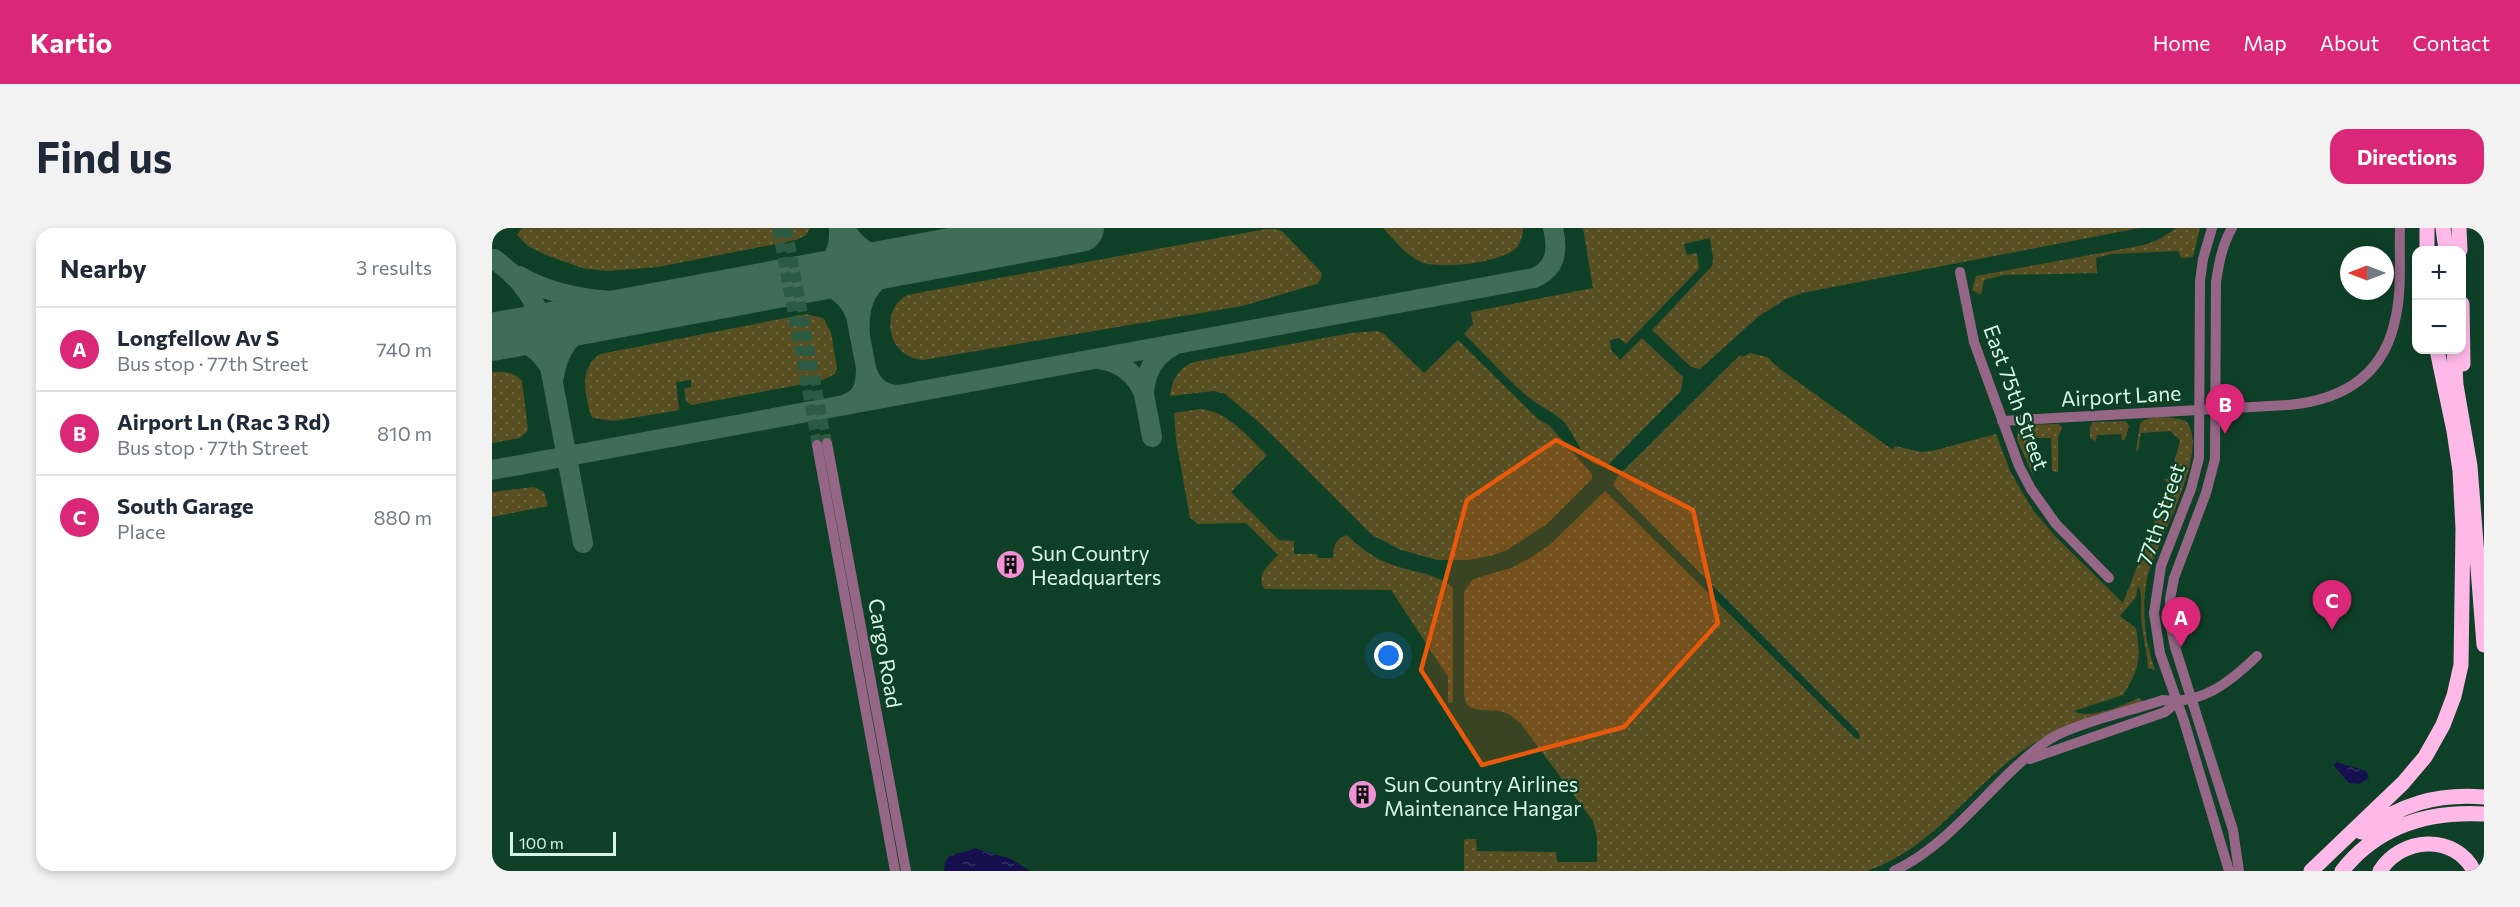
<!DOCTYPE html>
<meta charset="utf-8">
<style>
:root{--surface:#fff;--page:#f2f2f3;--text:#1f2937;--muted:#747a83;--line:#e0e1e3;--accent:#db2777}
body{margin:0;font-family:Commissioner,sans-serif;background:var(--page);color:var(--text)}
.controls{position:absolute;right:18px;top:18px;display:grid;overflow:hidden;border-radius:12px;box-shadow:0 3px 9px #0003}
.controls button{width:54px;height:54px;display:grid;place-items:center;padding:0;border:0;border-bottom:2px solid var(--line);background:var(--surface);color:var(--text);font:30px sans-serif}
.compass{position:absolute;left:1848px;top:18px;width:54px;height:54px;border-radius:50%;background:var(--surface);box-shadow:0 3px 9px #0003;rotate:270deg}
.scale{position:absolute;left:18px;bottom:15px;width:106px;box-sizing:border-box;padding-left:6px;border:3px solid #d6f6e3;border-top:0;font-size:16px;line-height:21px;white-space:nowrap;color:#d6f6e3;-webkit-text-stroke:4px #0e4028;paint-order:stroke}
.you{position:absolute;left:897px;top:428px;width:21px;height:21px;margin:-15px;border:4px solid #fff;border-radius:50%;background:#1a73e8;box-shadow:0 0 0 9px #1a73e833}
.badge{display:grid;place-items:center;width:39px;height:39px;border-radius:50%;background:var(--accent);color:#fff;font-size:20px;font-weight:700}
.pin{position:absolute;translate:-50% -50px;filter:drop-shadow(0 2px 3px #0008)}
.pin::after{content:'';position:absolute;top:32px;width:21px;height:18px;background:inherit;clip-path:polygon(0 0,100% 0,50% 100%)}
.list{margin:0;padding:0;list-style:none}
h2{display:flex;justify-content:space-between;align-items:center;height:78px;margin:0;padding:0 24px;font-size:26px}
h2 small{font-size:20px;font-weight:400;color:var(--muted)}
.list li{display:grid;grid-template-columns:39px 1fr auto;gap:18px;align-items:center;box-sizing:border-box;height:84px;padding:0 24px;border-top:2px solid var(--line)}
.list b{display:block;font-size:22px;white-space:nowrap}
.list p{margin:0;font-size:20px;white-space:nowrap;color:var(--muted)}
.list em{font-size:20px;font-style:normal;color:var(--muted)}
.map{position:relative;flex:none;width:1992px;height:643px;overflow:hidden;border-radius:18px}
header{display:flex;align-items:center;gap:36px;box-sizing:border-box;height:84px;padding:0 30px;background:var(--accent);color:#fff}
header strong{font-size:28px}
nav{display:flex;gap:33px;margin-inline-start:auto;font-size:21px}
.intro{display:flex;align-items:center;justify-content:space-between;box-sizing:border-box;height:144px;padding:0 36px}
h1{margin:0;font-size:42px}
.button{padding:15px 27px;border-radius:18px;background:var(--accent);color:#fff;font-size:21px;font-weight:700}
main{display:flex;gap:36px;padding:0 36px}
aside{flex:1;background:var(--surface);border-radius:18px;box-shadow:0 3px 9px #0003}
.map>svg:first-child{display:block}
.grass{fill:url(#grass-dots)}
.water{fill:url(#water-ripples)}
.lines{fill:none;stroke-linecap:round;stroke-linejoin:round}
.taxiway{stroke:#406d56;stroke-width:20}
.runway{stroke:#406d56;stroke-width:48}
.minor-tunnel{stroke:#2c5b44;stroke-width:10;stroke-dasharray:10 5;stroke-linecap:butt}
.minor{stroke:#956686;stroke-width:10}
.highway{stroke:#feb9e8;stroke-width:15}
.marked{fill:#e8590c;fill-opacity:0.2;stroke:#e8590c;stroke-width:4.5;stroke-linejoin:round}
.labels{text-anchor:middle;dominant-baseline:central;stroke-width:4.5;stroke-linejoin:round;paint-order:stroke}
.street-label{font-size:21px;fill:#d6f6e3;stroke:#0e4028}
.poi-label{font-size:21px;fill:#d6f6e3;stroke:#0e4028;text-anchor:start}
</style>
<header>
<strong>Kartio</strong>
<nav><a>Home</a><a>Map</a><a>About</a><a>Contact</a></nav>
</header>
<div class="intro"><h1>Find us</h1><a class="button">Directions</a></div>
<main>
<aside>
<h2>Nearby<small>3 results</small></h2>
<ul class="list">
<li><span class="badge">A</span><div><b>Longfellow Av S</b><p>Bus stop · 77th Street</p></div><em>740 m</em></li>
<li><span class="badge">B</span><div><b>Airport Ln (Rac 3 Rd)</b><p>Bus stop · 77th Street</p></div><em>810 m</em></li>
<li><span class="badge">C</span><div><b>South Garage</b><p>Place</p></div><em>880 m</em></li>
</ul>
</aside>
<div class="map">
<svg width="1992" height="643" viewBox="0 0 1992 643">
<defs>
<pattern id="grass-dots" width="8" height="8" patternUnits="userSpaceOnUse" patternTransform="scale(1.5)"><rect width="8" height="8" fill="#574e21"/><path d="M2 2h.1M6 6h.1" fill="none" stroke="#6e6841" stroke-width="1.8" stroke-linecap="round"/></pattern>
<pattern id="water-ripples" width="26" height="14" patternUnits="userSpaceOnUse" patternTransform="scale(1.5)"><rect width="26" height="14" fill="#160f4d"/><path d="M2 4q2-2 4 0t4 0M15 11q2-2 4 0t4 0" fill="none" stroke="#373366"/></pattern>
</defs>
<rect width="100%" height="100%" fill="#0e4028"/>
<!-- grass -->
<path class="grass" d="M 30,0 L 318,0 L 314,7 L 304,12 L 166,39 L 114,43 L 90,40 L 54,27 L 36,18 L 25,7 Z
M 891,0 L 1031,0 C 1031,6 1029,13 1026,18 C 1013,35 948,42 929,34 C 914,27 902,12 891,0 Z
M 1091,0 L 1648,0 L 1310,65 L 1294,71 L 1267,88 L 1208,141 L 1199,139 L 1160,102 L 1220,38 L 1221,31 L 1218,10 L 1192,16 L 1195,27 L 1205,25 L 1207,41 L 1134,116 L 1127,110 L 1118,112 L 1119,122 L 1128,132 L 1150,110 L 1191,149 L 1189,163 L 1116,237 C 1094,244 1084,208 1073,195 C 1063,184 1046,178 1035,168 C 1013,149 993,126 972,106 L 981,96 L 979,84 L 1101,60 Z
M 1685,0 L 1708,0 L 1701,29 L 1689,30 L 1686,23 L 1620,26 L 1604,30 L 1605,45 L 1512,47 L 1492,52 L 1489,67 L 1480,62 L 1484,48 L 1652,17 L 1666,12 Z
M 774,1 L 784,1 L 791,4 L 830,45 L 829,51 L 825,56 L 750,78 L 431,132 C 395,129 387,83 415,67 Z
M 314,86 L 331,90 L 339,104 L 345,140 L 343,146 L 328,153 L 199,177 L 194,173 L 192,161 L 199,159 L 199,152 L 184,154 L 187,182 L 122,193 L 101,190 L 98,185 C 93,164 87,140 108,126 Z
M 885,103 L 891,105 L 932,145 L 966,112 L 1046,191 L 1058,198 L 1100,246 L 1100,251 L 1055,296 L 1015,322 L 1002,327 L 976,332 L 945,332 L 909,322 L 880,307 L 769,196 L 733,166 L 722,163 L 678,168 C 680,152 686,140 702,134 L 859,105 Z
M 1258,125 L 1275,129 L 1288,141 L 1401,222 L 1403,218 L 1429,224 L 1440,223 L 1504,206 L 1519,245 L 1541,282 L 1562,307 L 1631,375 L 1677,256 L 1672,251 L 1678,251 L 1688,212 L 1678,203 L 1649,205 L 1646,222 L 1644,223 L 1648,196 C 1654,186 1684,189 1694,193 C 1720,223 1662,317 1655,351 C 1649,383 1653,412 1663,442 L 1656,440 C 1655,420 1648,401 1649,379 C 1649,371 1650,364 1646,357 L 1644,369 L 1628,388 L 1644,400 C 1649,430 1648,441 1631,467 L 1582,483 C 1595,492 1632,478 1646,470 L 1653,474 L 1551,510 C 1484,547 1450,617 1375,643 L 972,643 L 972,613 L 973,611 L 984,611 L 985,623 L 1064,624 L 1065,634 L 1105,634 L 1105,609 L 1101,593 L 1029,496 C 1008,474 996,488 978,479 C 973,476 973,471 972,466 L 972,364 L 981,351 L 1019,340 L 1038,330 L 1060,315 L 1113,263 L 1362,509 L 1366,511 L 1368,510 L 1367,505 L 1121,257 L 1126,248 L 1248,127 L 1250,129 Z
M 0,144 C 12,144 22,143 30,153 L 36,202 L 28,210 L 0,215 Z
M 708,181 C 736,183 756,209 775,227 L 739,264 L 787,312 L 802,313 L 802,326 L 825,326 L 826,330 L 841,330 C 842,318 842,312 855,307 C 868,320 883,331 901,337 C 921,344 945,345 961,360 L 961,474 L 956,475 L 956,449 L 899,362 L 772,361 C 764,345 776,338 786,327 L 754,295 L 706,296 L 698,290 L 684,212 L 682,185 Z
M 1633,193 L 1637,198 L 1633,212 L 1630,212 L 1629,206 L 1605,207 L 1604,213 L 1598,210 L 1598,199 L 1601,194 Z
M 1566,196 L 1570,199 L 1566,209 L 1566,244 L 1560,243 L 1559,210 L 1539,210 L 1539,241 L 1542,250 L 1525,211 L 1526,202 L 1532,197 Z
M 42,259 L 52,264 L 56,278 L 0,289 L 0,264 Z"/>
<!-- water -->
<path class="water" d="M 1844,534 L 1874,543 L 1877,550 L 1867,556 L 1857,555 L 1842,538 Z
M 482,620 L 519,631 L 538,643 L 452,643 C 453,619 470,629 482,620 Z"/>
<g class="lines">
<!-- taxiway -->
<path class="taxiway" d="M 347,0 C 349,36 329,46 298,54 C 328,53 353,58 364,88
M 352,0 C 377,40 407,31 446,27 C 400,41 363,48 368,108
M 349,9 L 374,140
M 2,31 C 25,48 40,65 49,91 L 91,315
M 27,48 C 80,79 143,74 201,72
M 0,111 C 25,108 44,116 57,138
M 607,131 C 629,134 644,146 652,166 C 653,145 662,128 681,118
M 62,149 C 69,103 97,94 137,84
M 652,166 L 660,209
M 354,176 C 371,171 374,156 374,140 C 378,156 388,166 405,167
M 0,242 L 1042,50 C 1065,40 1066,22 1061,0"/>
<!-- runway -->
<path class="runway" d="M 0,109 L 588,0"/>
<!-- minor-tunnel -->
<path class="minor-tunnel" d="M 285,0 L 325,217
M 295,0 L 335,215"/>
<!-- minor -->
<path class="minor" d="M 1720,0 L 1711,31 L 1708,53 L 1707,230 L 1699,261 L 1669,338 L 1662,385 L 1668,425 L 1692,493 L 1737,643
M 1740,0 C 1730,17 1727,35 1724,54 L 1723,231 L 1714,265 L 1682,350 L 1678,371 L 1678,395 L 1683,419 L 1741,602 L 1747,643
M 1468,44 L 1482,114 L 1527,238 L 1539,261 L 1564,296 L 1617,350
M 1510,193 L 1796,177 C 1852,172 1893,147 1904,88 C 1910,60 1907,29 1908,0
M 335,215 L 414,643
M 325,217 L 403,643
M 1538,531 L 1673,484 L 1685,474
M 1402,643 C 1463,614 1500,552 1555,513 C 1577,497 1642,482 1671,472 C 1710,477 1738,454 1765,428"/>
<!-- highway -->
<path class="highway" d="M 1951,0 L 1954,22
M 1967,0 L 1968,22
M 1935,22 L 1935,0
M 1970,76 L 1971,136
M 1962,122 L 1964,157 L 1978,238 L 1992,417
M 1869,604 C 1909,577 1943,565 1992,569
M 1819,643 L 1911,555 L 1933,529 L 1951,497 L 1962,468 L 1969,437 L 1971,300 L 1968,243 L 1962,203 L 1945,122
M 1850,643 C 1886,597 1936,583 1992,586
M 1888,643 C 1909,609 1962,605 1982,643"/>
</g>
<!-- marked area -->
<path class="marked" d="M 1064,212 L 1201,282 L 1226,395 L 1132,499 L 990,537 L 929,442 L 975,272 Z"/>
<!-- icons -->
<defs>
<symbol id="building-disc" viewBox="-11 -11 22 22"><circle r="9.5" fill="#f391d6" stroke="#0e4028"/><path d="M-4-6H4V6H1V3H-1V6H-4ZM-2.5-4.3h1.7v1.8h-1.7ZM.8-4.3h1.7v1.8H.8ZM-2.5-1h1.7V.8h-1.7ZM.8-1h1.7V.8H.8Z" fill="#111"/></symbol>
</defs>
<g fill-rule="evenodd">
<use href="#building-disc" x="502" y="320" width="33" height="33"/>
<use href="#building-disc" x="854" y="550" width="33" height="33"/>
</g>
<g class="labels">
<!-- street labels -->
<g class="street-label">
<text transform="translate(1629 167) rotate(-3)">Airport Lane</text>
<text transform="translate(1525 169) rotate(70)">East 75th Street</text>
<text transform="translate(1668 286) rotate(-71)">77th Street</text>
<text transform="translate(394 425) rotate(80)">Cargo Road</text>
</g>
<!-- poi labels -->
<g class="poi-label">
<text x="539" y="324">Sun Country<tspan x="539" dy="24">Headquarters</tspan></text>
<text x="892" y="555">Sun Country Airlines<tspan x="892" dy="24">Maintenance Hangar</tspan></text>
</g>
</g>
</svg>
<div class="controls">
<button>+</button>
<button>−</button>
</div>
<svg class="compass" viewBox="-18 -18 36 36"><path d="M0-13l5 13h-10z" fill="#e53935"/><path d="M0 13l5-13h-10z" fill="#747a83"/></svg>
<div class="scale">100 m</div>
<div class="you"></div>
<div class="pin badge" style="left:1689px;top:419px">A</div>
<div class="pin badge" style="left:1733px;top:206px">B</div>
<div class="pin badge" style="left:1840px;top:402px">C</div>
</div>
</main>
